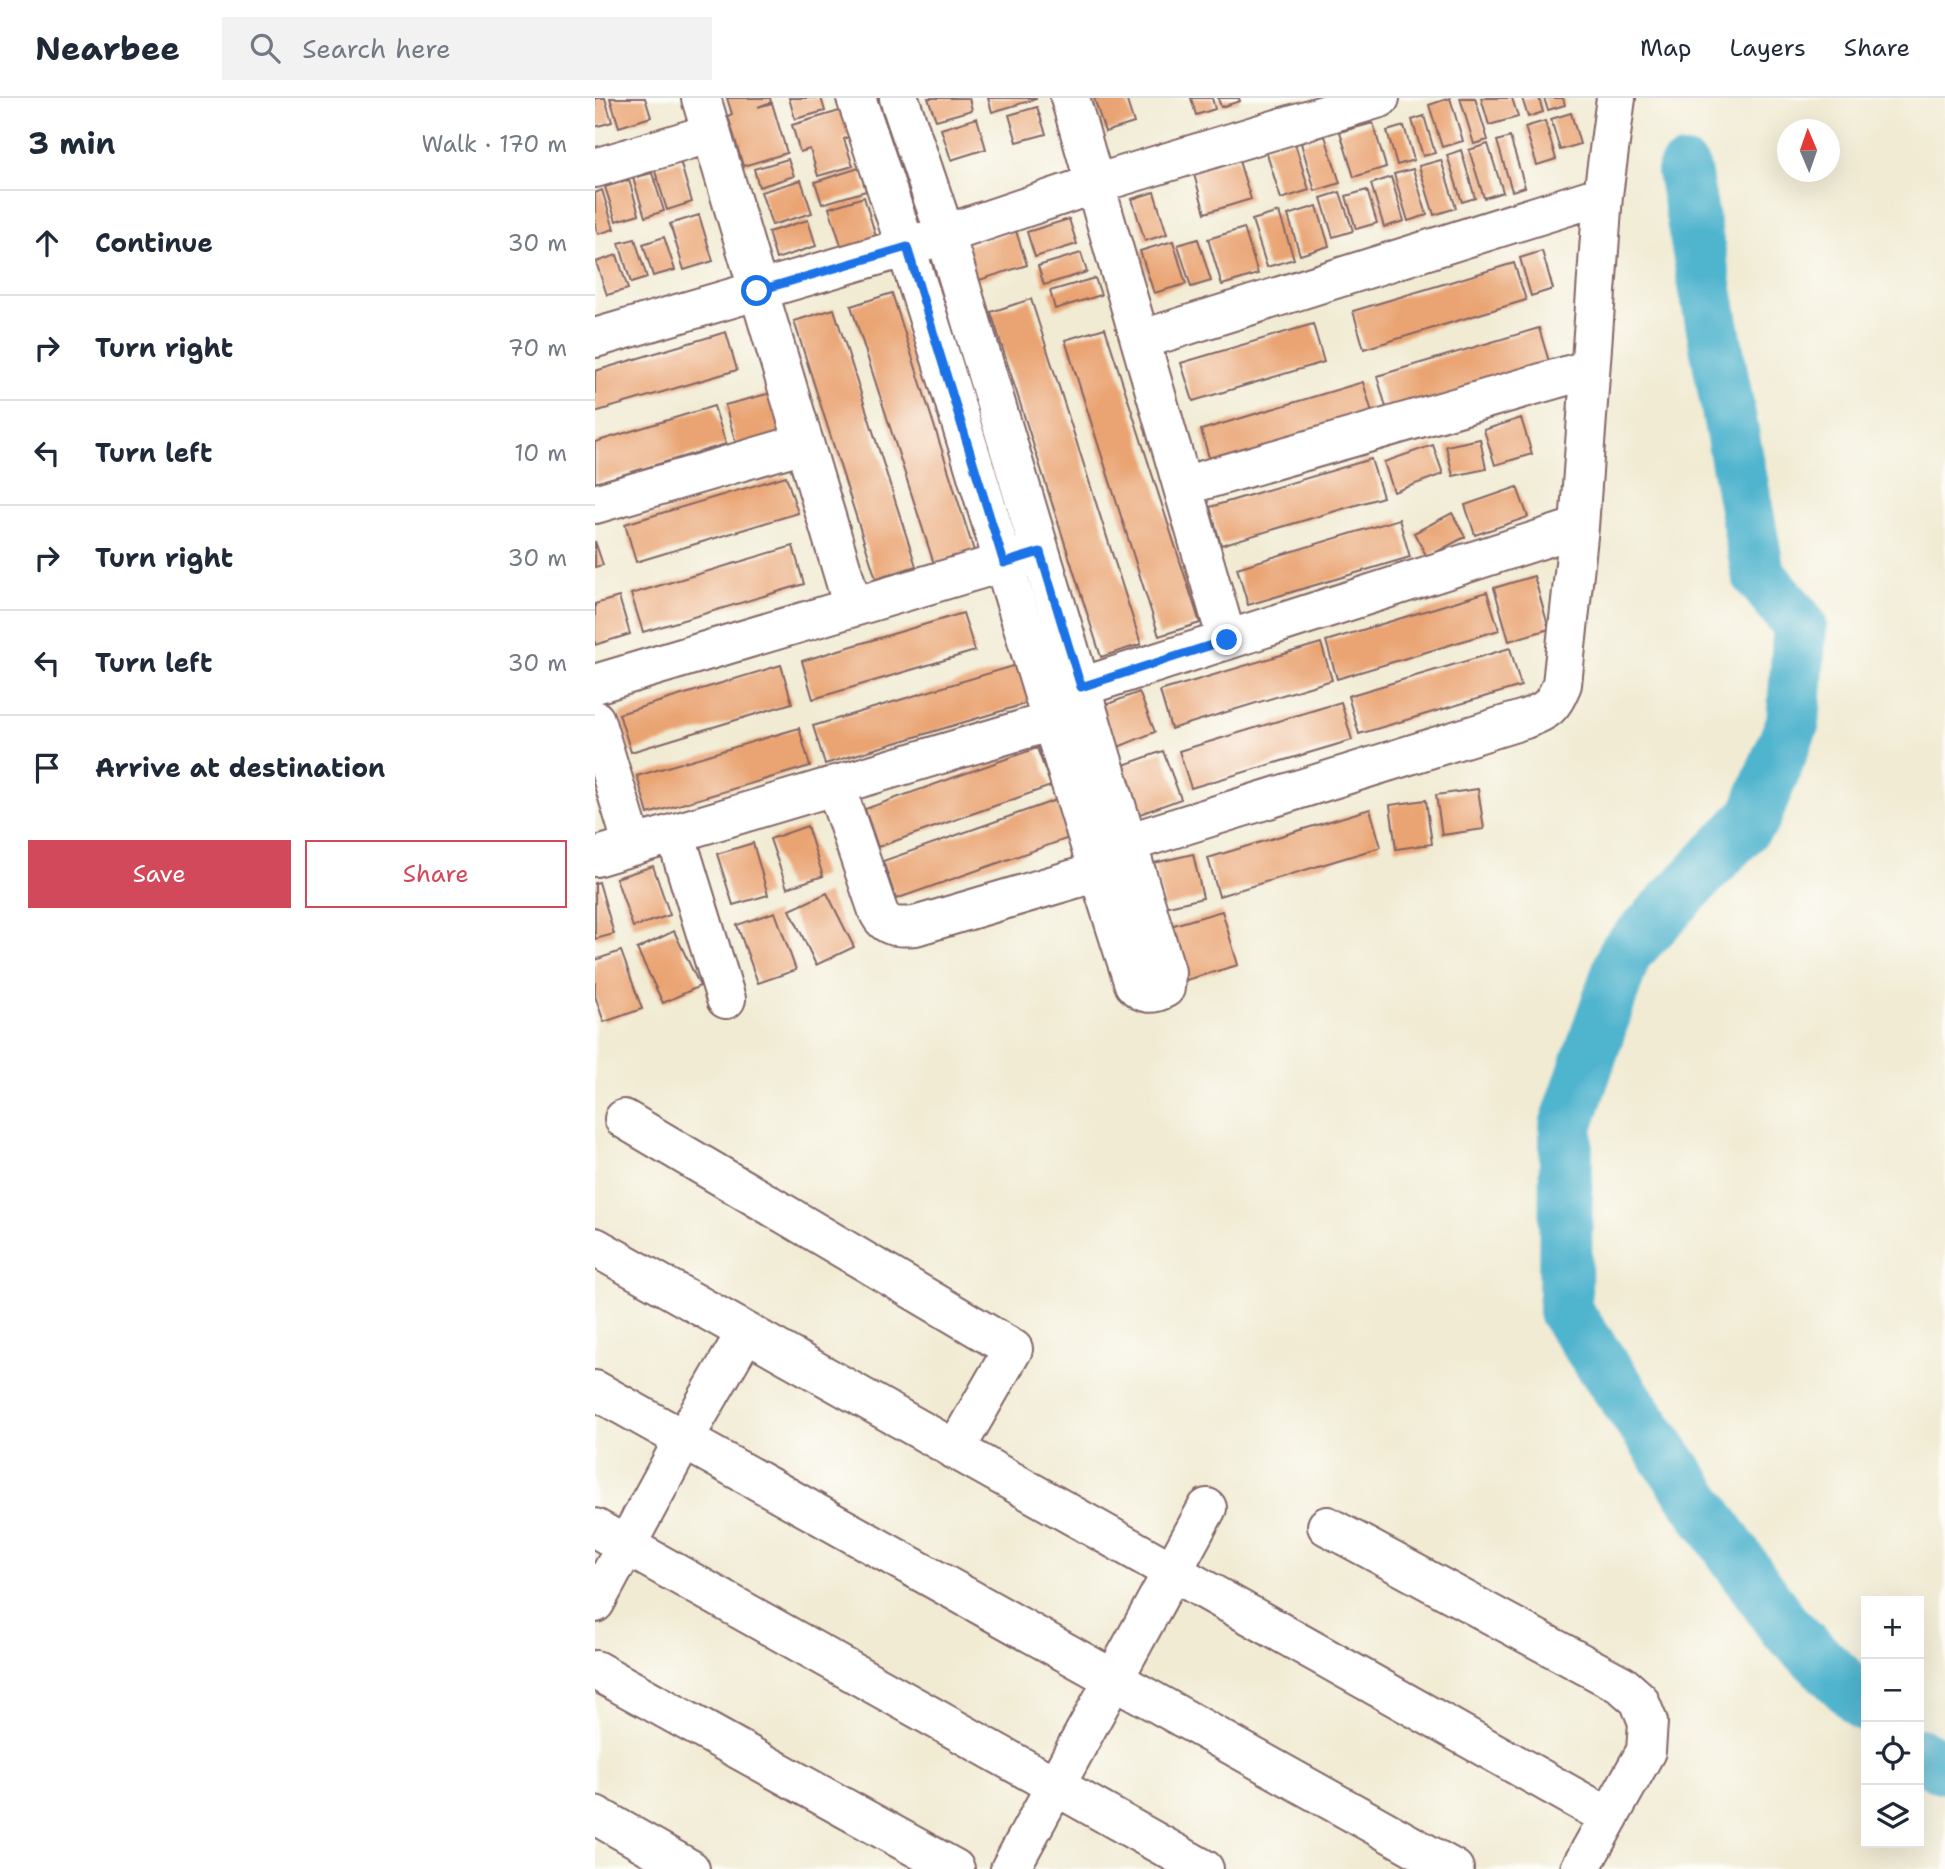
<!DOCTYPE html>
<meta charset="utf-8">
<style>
:root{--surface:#fff;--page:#f2f2f3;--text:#1f2937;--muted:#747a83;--line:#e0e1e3;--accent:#d1495b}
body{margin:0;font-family:"Shantell Sans",sans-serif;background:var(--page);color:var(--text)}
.controls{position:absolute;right:21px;bottom:21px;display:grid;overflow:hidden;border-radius:0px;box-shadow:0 7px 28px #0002}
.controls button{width:63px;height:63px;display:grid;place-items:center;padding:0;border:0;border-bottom:2px solid var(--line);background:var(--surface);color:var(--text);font:35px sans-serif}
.compass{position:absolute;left:1182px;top:21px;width:63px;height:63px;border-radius:50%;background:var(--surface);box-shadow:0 7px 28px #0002;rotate:358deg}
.stop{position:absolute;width:21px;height:21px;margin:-16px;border:5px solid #1a73e8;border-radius:50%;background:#fff}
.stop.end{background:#1a73e8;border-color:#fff;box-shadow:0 2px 7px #0008}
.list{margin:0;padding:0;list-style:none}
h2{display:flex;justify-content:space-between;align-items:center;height:91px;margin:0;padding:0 28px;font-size:30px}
h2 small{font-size:23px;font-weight:400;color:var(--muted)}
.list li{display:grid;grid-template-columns:46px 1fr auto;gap:21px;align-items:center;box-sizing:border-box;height:105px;padding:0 28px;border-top:2px solid var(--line)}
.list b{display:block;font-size:26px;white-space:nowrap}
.list em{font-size:23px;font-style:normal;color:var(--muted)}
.actions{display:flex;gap:14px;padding:21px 28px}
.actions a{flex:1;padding:16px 0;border:2px solid var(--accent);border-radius:0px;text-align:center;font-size:24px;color:var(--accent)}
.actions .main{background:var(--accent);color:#fff}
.icon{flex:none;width:38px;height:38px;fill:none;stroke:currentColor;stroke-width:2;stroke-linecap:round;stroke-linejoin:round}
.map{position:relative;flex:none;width:1350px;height:1771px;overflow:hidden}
header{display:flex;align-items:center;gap:42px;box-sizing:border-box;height:98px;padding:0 35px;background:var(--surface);border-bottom:2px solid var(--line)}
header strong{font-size:33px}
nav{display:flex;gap:38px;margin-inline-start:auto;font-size:24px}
.search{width:490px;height:63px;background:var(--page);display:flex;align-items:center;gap:18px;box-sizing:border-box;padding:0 24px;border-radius:0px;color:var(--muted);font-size:26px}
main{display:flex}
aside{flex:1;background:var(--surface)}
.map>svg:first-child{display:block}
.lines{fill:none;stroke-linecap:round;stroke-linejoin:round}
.river{stroke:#4fb4ce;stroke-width:54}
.building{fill:#eaa473}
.minor-casing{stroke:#846666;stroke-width:42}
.minor{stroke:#fff;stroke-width:38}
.route{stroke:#1a73e8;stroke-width:9}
</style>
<header>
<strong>Nearbee</strong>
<div class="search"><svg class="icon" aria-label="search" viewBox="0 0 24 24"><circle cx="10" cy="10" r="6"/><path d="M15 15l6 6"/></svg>Search here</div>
<nav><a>Map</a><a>Layers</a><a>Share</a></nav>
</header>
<main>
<aside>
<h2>3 min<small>Walk · 170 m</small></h2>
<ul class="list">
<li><svg class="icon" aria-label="ahead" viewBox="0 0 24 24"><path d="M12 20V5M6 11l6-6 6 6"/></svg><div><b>Continue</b></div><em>30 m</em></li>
<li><svg class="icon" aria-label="right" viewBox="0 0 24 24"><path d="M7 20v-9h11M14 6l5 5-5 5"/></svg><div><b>Turn right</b></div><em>70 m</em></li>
<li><svg class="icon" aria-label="left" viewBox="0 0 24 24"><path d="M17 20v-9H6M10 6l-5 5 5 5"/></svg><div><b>Turn left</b></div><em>10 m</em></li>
<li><svg class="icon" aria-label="right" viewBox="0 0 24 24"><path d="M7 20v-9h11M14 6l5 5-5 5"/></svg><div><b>Turn right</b></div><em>30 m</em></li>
<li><svg class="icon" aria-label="left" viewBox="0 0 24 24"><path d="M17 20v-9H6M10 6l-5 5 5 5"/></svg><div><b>Turn left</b></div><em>30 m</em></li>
<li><svg class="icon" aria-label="arrive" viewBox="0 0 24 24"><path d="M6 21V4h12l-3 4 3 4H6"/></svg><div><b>Arrive at destination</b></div></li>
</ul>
<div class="actions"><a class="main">Save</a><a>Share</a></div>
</aside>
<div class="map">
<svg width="1350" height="1771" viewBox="0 0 1350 1771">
<rect width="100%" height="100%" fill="#fdfcf7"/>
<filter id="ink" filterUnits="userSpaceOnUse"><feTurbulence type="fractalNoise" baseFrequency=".0143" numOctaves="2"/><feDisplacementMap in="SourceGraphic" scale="14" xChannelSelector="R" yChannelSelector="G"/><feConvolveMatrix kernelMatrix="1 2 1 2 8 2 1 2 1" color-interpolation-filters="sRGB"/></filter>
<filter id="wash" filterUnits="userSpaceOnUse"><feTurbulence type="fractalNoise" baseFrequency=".00686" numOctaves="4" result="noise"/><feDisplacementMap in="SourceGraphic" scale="28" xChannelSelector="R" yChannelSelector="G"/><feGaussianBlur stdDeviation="1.57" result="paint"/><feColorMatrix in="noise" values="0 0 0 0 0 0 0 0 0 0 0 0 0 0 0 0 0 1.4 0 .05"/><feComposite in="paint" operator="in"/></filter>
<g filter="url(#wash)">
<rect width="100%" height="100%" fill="#f1ebd3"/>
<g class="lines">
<!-- river -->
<path class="river" d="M 1089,73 L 1163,475 L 1205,527 L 1198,624 L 1160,718 L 1030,855 L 971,1028 L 970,1213 L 1188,1527 L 1271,1607
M 1324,1657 L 1350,1669"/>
</g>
<g id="blocks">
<!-- building -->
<path class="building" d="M 0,0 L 10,0 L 17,24 L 0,29 Z
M 15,0 L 50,0 L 56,19 L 24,29 Z
M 132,0 L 175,0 L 176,4 L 163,9 L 177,5 L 192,55 L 148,68 L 133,18 L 137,16 Z
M 194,0 L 226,0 L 230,13 L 200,21 Z
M 333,0 L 374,0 L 377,12 L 341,22 Z
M 393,0 L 441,0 L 441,1 L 397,14 Z
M 499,0 L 531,0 L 539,25 L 510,34 Z
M 596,0 L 617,0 L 620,11 L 601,17 Z
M 623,0 L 644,0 L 645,3 L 626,9 Z
M 855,0 L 868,43 L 847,49 L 834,7 Z
M 865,0 L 880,0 L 893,42 L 879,46 Z
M 886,0 L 917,0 L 923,19 L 894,27 Z
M 927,0 L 944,0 L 948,14 L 933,19 Z
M 949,0 L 968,0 L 970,7 L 953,12 Z
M 442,9 L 451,36 L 422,44 L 414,17 Z
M 248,12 L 256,38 L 249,41 L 258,68 L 223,78 L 215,51 L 205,54 L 197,27 Z
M 976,15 L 985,46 L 965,52 L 956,21 Z
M 829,18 L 840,55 L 828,58 L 817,22 Z
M 382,20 L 391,51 L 356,62 L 346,31 Z
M 950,23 L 961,61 L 942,67 L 930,29 Z
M 778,25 L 791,69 L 759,79 L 745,34 Z
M 809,28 L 819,62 L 802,67 L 792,33 Z
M 730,38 L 745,85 L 720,93 L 706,45 Z
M 915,39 L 930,89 L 917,93 L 902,43 Z
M 699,42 L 714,92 L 686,101 L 670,50 Z
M 893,46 L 908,94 L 889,100 L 874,52 Z
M 866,52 L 880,100 L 867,104 L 852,57 Z
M 643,60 L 656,101 L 610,115 L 598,73 Z
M 193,61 L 199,78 L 164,89 L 159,71 Z
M 846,62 L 861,110 L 839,117 L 824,68 Z
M 85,63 L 97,104 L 72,112 L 59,70 Z
M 264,70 L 271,93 L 227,106 L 220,84 Z
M 818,71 L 832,117 L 813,123 L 799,76 Z
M 57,75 L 69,113 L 50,119 L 38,80 Z
M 796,79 L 809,123 L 789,129 L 776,86 Z
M 34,82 L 44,116 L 21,123 L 10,89 Z
M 206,82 L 217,115 L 177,127 L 166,94 Z
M 7,92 L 19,131 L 3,136 L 0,126 L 0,95 Z
M 772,92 L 782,125 L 761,131 L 751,98 Z
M 559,94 L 572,136 L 550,143 L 537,101 Z
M 745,94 L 758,133 L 738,139 L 726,100 Z
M 269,99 L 282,142 L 248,153 L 234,110 Z
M 722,108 L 734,148 L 705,157 L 693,117 Z
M 684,114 L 699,161 L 672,169 L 657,122 Z
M 104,117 L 118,163 L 89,172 L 75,126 Z
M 474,121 L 482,146 L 440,159 L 432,134 Z
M 213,122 L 221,148 L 181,161 L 173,134 Z
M 649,130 L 663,176 L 627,187 L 613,141 Z
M 421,133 L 432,167 L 378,184 L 367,149 Z
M 69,139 L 80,172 L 58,178 L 48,146 Z
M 40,141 L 52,180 L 36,185 L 24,145 Z
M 603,141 L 616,183 L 596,189 L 583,147 Z
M 578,143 L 591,186 L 559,195 L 545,153 Z
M 947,153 L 958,191 L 936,198 L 925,160 Z
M 486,155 L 492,174 L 449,187 L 443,168 Z
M 22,157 L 33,191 L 12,197 L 1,164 Z
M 919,165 L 931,202 L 769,251 L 758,213 Z
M 500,180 L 506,197 L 460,211 L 455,193 Z
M 297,195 L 379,453 L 339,466 L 256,208 Z
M 436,201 L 546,546 L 506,559 L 396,214 Z
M 239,211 L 321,468 L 281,481 L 199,223 Z
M 718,226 L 729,264 L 598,303 L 586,265 Z
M 510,230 L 605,525 L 564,538 L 470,242 Z
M 944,230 L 955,267 L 793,316 L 782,278 Z
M 131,234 L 142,272 L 0,314 L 0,273 Z
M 768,284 L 779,321 L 617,370 L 606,332 Z
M 176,295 L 187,337 L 142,349 L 130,307 Z
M 119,308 L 131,346 L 0,385 L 0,344 Z
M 926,320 L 937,356 L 900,367 L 889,332 Z
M 885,341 L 891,371 L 858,378 L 851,348 Z
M 838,347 L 848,376 L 799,394 L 789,364 Z
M 776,361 L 788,399 L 626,447 L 615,409 Z
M 191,378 L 203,415 L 41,464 L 30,426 Z
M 922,389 L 933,419 L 880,437 L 870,407 Z
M 857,415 L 870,439 L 832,459 L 819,435 Z
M 804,421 L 815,459 L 653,507 L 642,470 Z
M 0,443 L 8,467 L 0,469 Z
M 198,448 L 209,486 L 48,534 L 36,496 Z
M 939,478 L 954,531 L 914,543 L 899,490 Z
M 892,494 L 904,532 L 742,581 L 731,543 Z
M 24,499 L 35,536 L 0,547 L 0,506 Z
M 368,515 L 380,553 L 218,601 L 207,563 Z
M 726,545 L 737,582 L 576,631 L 565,593 Z
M 915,550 L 926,588 L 764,636 L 753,598 Z
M 432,564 L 443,602 L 230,666 L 218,628 Z
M 186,567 L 197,605 L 36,654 L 24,616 Z
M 544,594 L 560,634 L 511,654 L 495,613 Z
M 746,604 L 757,642 L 596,690 L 584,653 Z
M 204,630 L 215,668 L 53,716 L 42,678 Z
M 442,650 L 456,688 L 283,749 L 270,711 Z
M 568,653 L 586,701 L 537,719 L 520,670 Z
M 883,691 L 889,731 L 847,737 L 841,697 Z
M 461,702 L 474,740 L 301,801 L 288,763 Z
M 831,702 L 837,746 L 801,751 L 795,707 Z
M 775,711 L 786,749 L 624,798 L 613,760 Z
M 212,728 L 228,778 L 192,790 L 175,741 Z
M 158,745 L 173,797 L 138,807 L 122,756 Z
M 598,756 L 608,800 L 569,809 L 559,765 Z
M 58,768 L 75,817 L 38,829 L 21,780 Z
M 4,784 L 19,836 L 0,841 L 0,785 Z
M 232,795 L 259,849 L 221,867 L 195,812 Z
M 627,813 L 643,867 L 588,883 L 572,829 Z
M 180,814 L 201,872 L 163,885 L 142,827 Z
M 79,833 L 105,888 L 68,905 L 42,851 Z
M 26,853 L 47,911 L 9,924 L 0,898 L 0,862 Z"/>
</g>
</g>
<g filter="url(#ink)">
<use href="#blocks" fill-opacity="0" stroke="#846666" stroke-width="2"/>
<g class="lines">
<defs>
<path id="minor" d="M 106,0 L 258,509
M 261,0 C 362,293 443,592 539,886 C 548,897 558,897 570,890 L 571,874 L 350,136 L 304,0
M 475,0 L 632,542
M 0,70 L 117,35
M 0,240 L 312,149 L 500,86 L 785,0
M 545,242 L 1008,97
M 588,388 L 995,271
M 0,406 L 209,345
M 0,586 L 433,457
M 486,589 L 984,429
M 0,622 L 38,748
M 240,687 L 283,813 C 291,831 304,829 320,828 L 503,774
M 80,735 L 131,901
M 532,745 L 930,621 C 952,613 958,609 967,586 L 984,429 L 1008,97 L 1021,0
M 0,759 L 457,623
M 29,1021 L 418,1251 L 360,1352
M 0,1149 L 1014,1719
M 0,1292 L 859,1771
M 732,1428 L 1027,1587 L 1044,1602 L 1053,1624 L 1051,1653 L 985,1771
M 0,1430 L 609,1771
M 0,1505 L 89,1341 L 151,1234
M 0,1572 L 360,1771
M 0,1717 L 95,1771
M 415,1771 L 612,1410"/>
</defs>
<!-- minor casing -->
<use href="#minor" class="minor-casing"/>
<!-- minor -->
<use href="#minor" class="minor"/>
</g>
</g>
<g class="lines" filter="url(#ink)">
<!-- route -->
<path class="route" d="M 162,193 L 312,149 L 409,465 L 445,454 L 486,589 L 632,542"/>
</g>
</svg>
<div class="controls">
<button>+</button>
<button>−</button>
<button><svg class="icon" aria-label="locate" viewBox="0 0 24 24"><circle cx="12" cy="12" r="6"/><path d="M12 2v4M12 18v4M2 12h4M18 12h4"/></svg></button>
<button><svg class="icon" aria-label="layers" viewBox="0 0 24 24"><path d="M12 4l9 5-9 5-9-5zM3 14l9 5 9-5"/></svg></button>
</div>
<svg class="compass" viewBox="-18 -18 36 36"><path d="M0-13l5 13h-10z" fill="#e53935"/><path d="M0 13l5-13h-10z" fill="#747a83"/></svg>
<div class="stop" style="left:162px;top:193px"></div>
<div class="stop end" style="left:632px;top:542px"></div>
</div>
</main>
